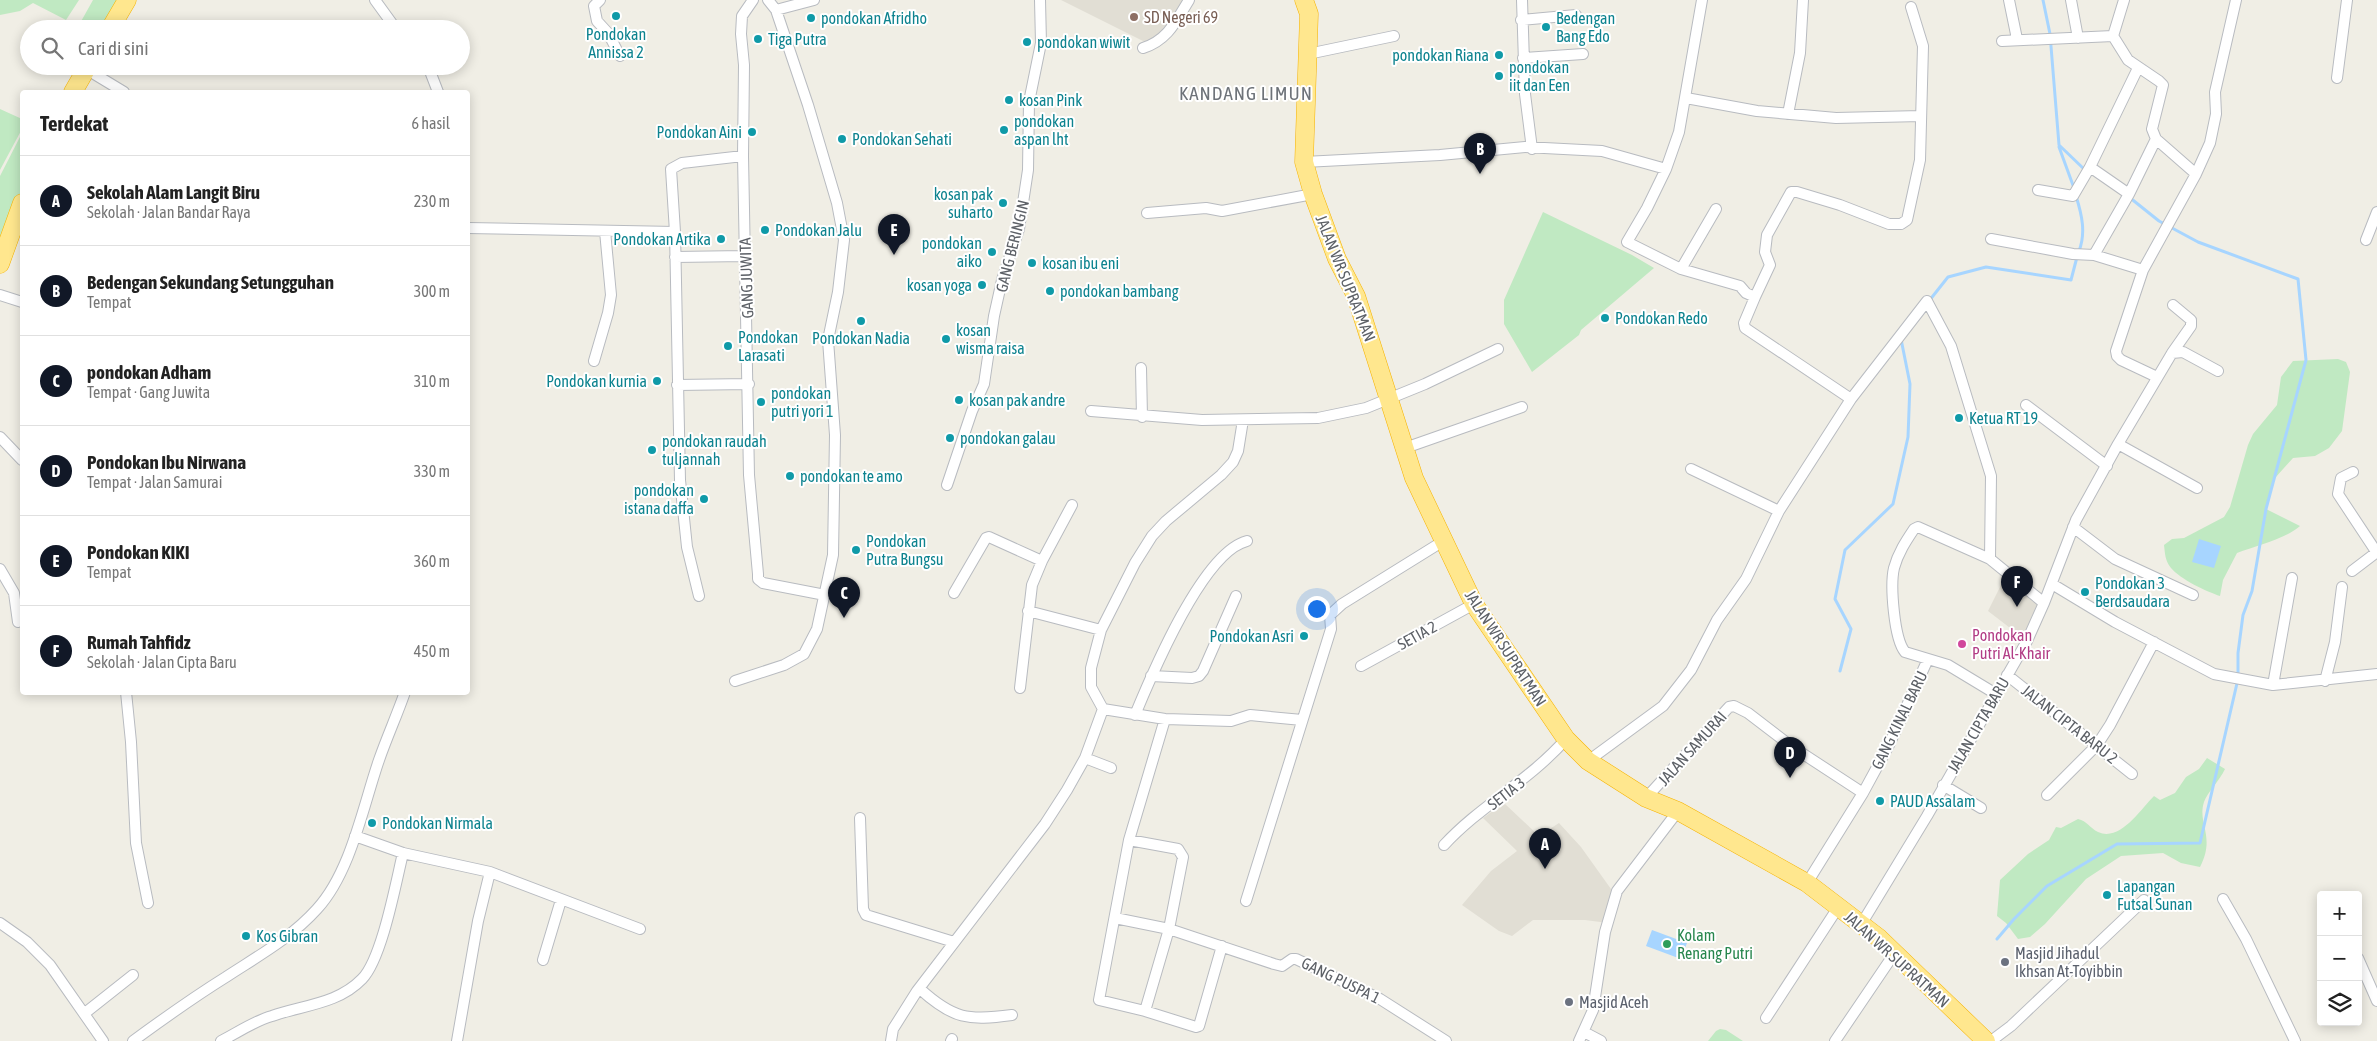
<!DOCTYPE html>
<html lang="id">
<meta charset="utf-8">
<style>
:root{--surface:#fff;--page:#f6f6f6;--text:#222;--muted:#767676;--line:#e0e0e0;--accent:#111827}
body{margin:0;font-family:"Asap Condensed",sans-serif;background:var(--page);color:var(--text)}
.controls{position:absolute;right:15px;bottom:15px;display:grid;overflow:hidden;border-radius:5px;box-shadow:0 2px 12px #0003}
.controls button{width:45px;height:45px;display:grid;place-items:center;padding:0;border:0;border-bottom:1px solid var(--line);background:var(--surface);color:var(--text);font:25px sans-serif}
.you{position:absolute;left:1316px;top:608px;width:18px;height:18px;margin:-12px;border:4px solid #fff;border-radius:50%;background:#1a73e8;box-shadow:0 0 0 8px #1a73e833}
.badge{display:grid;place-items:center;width:32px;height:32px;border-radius:50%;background:var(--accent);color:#fff;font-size:16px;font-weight:700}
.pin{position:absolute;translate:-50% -41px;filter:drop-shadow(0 1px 2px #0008)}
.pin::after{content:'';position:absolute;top:26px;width:18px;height:15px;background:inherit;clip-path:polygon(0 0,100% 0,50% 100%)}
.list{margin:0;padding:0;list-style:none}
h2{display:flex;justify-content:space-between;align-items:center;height:65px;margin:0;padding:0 20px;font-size:21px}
h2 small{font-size:16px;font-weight:400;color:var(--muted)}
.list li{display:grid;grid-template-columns:32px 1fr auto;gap:15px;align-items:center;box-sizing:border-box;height:90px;padding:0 20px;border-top:1px solid var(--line)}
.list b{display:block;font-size:19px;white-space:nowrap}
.list p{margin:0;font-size:16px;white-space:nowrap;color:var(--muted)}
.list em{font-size:16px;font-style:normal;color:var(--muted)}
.icon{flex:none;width:28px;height:28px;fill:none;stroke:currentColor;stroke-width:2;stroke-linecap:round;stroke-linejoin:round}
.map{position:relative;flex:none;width:2377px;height:1041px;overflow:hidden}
.search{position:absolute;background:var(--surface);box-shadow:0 2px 12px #0003;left:20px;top:20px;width:450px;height:55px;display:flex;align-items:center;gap:12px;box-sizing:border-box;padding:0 18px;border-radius:28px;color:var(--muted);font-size:19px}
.panel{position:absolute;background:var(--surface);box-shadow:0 2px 12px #0003;left:20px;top:90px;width:450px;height:605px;border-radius:5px}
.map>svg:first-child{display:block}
.education{fill:#e1ded4}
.green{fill:#c0e9c2}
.water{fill:#a7d5ff}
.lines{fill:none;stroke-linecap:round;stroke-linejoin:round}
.stream{stroke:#a7d5ff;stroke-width:3}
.street-casing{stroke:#b8bbc0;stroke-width:12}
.highway-casing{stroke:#f6b300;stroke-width:19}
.street{stroke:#fff;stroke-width:10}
.highway{stroke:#ffe78e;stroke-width:18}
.culture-dot{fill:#0f9aa8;stroke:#fff;stroke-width:2}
.education-dot{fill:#8d6e63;stroke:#fff;stroke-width:2}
.hotel-dot{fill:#d1479c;stroke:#fff;stroke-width:2}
.leisure-dot{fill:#2e9e5b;stroke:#fff;stroke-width:2}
.worship-dot{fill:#6b7280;stroke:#fff;stroke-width:2}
.labels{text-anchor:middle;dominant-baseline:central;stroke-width:4;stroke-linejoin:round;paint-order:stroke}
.education-label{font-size:16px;fill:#785e54;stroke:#fff;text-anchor:start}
.culture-label{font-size:16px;fill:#0d838f;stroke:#fff;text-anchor:start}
.street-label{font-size:16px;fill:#5d6167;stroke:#fff}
.hotel-label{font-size:16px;fill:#b23c85;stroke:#fff;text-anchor:start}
.leisure-label{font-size:16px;fill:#27864d;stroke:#fff;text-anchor:start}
.worship-label{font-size:16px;fill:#5b616d;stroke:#fff;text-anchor:start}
.quarter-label{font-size:19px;letter-spacing:1px;fill:#6e7379;stroke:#fff}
</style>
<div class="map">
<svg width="2377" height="1041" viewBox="0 0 2377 1041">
<rect width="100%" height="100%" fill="#f0eee5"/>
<!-- education -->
<path class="education" d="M 1061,0 L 1183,0 L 1162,34 L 1147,43 Z
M 2007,573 L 2044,603 L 2027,641 L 1988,611 Z
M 1504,803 L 1539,836 L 1559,823 L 1581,847 L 1611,889 L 1617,891 L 1608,923 L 1585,920 L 1533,920 L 1512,936 L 1499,931 L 1462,905 L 1491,871 L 1517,851 L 1483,818 Z"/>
<!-- green -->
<path class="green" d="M 0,0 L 79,0 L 66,20 L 33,3 L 20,11 L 0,15 Z
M 93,0 L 122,0 L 105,29 L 85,29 L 79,25 Z
M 0,109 L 22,119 L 22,129 L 0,170 Z
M 22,133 L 22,191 L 0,246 L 0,176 Z
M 1543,212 L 1632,255 L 1654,268 L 1581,330 L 1579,335 L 1532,372 L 1504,324 L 1504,300 Z
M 2338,359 L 2346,362 L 2350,372 L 2342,431 L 2329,448 L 2315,456 L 2293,458 L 2275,478 L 2266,509 L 2300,526 C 2285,539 2257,545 2237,553 L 2223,580 L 2220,596 C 2207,592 2180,579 2171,568 C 2165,561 2165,553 2164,545 L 2172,539 L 2184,538 L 2224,517 L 2230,507 L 2248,445 L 2253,434 L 2277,405 L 2281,377 L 2293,361 Z
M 2207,758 L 2225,769 C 2220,780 2207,793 2204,802 C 2197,824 2216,836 2200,867 L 2181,863 L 2163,853 L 2121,856 L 2086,879 L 2045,924 L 2030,937 L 2018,939 L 2006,923 L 1997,916 L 2000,880 L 2028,854 L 2049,840 L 2056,827 L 2061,828 L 2078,819 C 2087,821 2090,828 2098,832 C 2120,842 2140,810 2154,796 L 2160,800 L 2175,793 L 2186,777 L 2199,769 Z
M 1720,1029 L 1726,1030 L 1743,1041 L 1708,1041 L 1716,1031 Z"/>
<!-- water -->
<path class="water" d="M 2199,539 L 2221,546 L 2214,568 L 2192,562 Z
M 1652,930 L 1687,943 L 1681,959 L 1646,946 Z"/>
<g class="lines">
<!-- stream -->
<path class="stream" d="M 2043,0 L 2050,34 L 2059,145 L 2085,170
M 2059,147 L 2074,188
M 2076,196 C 2082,215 2086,233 2079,251
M 1929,301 L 1948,277 L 1986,267 L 2071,280 L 2077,257
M 1840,671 L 1851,629 L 1835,599 L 1845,550 L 1893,504 L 1908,437 L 1910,384 L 1901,339
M 1997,939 L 2014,919 L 2047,886 L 2117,844 L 2200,843 L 2238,679 L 2238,653 L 2243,615 L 2252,591 L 2266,509 L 2306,360 L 2298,279 L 2198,242 L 2159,221 L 2129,197"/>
<defs>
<path id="street" d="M 375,0 L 396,29
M 600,0 L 594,6 L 597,21 L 608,33 L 620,56
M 753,0 L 742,16 L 741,34 L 744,65 L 743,156 L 749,475 L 758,574 L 758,579 L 763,583 L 825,595
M 1522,0 L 1525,94 L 1532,149
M 1702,0 L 1679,132 L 1666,169 L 1647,208 L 1627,242 L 1681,269 L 1740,286 L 1746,293 L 1755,297 L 1744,323 L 1745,328 L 1851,399
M 2009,0 L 2017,39
M 2071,0 L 2078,38
M 2124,0 L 2113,36 L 2128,60 L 2159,81 L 2163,85 L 2152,129 L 2156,139 L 2196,174
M 776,10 L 814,0
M 1521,20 L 1576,15
M 2002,41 L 2113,36
M 1143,48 C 1168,40 1176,21 1189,0
M 1308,54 L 1394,36
M 1523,58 L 1583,54
M 428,66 L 438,92
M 86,69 L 124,92
M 2337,78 L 2347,0
M 1686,98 L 1757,111 L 1836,118 L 1921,116
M 1788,114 L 1800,53 L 1803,0
M 1304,162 L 1440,155 L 1525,147 L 1602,151 L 1666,169
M 2038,190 L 2073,196 L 2090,167
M 2129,194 L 2090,167 L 2138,68
M 1147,213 L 1206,208 L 1222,211 L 1313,194
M 468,228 L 675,232
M 1991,239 L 2073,254 L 2094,255 L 2143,270
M 2366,240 L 2377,212
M 2094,255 L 2129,194 L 2156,139
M 675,257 L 745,256
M 1681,269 L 1716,209
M 0,295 L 22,302
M 1755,297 L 1770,265 L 1765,252 L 1767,235 L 1791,192 L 1797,192 L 1840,205 L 1889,224 L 1901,224 L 1907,220 L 1920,160 L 1923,46 L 1911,7
M 2172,353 L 2191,326 L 2191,320 L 2173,305
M 594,361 L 608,313 L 611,295 L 605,231
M 1141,368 L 1142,417
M 2157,377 L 2121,360 L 2117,356 L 2116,351 L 2143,270 L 2196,174 L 2210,143 L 2216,114 L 2215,92 L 2236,0
M 677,385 L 749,384
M 2026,405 L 2107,466
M 1091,411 L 1202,420 L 1318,418 L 1366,408 L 1425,384 L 1498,349
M 0,437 L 22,460
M 2118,444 L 2197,488
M 1405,448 L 1522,407
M 1691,469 L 1779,511
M 2353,472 L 2341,478 L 2338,494 L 2377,553
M 947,485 L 972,411 L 984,384 L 994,316 L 1002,280 L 1019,229 L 1028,170 L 1029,102 L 1041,43 L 1040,0
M 2073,527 L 2115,559 L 2193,595
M 1990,559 L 1918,527 L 1914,529 C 1906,541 1898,553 1894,568 C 1890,585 1894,639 1905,652 L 1948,665 L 1996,694
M 0,569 L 14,593 L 18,622
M 2352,571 L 2377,552
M 2052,584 L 2115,622 L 2214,674 L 2273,685 L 2377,674
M 954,593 L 986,538 L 989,537 L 1042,561
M 699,596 L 687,547 L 680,480 L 675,232 L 671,169 L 682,163 L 743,156
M 1028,611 L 1101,630
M 1361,666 L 1474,604
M 2007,675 L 2132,774
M 1151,676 L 1192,678 L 1199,676 L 1203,671 L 1236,596
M 735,681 L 784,665 L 804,654 L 817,629 L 833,555 L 835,435 L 828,340 L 838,292 L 844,240 L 837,203 L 808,105 L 776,10 L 768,0
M 2325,681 L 2335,642 L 2342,587
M 2273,685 L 2292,578
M 1020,688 L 1032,585 L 1042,561 L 1072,505
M 126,692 L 131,742 L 136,843 L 148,903
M 1103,709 L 1165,719 L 1231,721 L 1250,715 L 1302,720
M 1135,715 C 1152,674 1203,552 1247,541
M 1165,719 L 1129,840 L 1099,1000 L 1145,1011 L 1196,1027 L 1199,1026 L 1222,946
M 1085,758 L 1111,768
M 1588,761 L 1663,706 L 1691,670 L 1717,620 L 1746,579 L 1779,511 L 1851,399 L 1927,301 L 1951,346 L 1991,476 L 1990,559 L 2044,603
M 1943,785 L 1981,808
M 2047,795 L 2097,745 L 2110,725 L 2154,642
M 1646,798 L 1729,707 L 1734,706 L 1748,713 L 1791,746 L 1863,793
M 860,818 L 863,909 L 866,915 L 954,942
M 355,836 L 403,853 L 490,872 L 640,929
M 1129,840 L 1178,849 L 1183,857 L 1169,929 L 1145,1011
M 1444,845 C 1481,805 1529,781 1566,739
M 1807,883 L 1863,793 L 1889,745 L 1928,659
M 2223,899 L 2246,939 L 2295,1041
M 1246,901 L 1331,629 L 1330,615 L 1342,604 L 1445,540
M 1115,918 L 1169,929 L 1274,964 L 1282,966 L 1292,959 L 1296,959 L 1380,999 L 1446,1041
M 0,923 L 27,942 L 50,965 L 103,1041
M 1862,923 L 1927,816 L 2027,641 L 2044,603 L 2076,520 L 2118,444 L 2172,353 L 2183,352 L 2218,371
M 2358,958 L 2377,1001
M 543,960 L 561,900
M 920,989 C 953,1019 968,1021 1012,1015
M 85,1013 L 133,975
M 1766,1018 L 1839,906
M 1584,1032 L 1601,1041
M 133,1041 C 163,1019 194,997 226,977 C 258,956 291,938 317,909 C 351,872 363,806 379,760 C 387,737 397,715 405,692
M 221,1041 C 237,1033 254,1021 272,1016 C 303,1005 338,1004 362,979 C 382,959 396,882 403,853
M 457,1041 L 478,921 L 490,872
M 891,1041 L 893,1029 L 917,991 L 1045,824 L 1067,790 L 1085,758 L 1103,709 L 1091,687 L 1091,668 L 1101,630 L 1135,563 L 1152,536 L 1166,521 L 1221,475 L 1233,462 L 1238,451 L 1243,420
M 951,1041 L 952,1039
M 1579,1041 L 1593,1010 L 1605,932 L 1617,891 L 1678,811
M 1835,1041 L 1894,954
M 1991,1041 L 2011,1026 L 2144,900"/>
<path id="highway" d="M 1304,0 L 1309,14 L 1304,162 L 1313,194 L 1337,259 L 1356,296 L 1414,478 L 1474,604 L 1566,739 L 1588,761 L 1646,798 L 1678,811 L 1807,883 L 1879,938 L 1986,1041
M 110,29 L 127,0
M 73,92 L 88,66
M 0,264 L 22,203"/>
</defs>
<!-- street casing -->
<use href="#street" class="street-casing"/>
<!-- highway casing -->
<use href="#highway" class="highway-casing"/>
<!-- street -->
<use href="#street" class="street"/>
<!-- highway -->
<use href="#highway" class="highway"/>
</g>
<!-- markers -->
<g class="culture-dot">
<circle cx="616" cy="16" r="5"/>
<circle cx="811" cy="18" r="5"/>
<circle cx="1546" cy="27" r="5"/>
<circle cx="758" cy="39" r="5"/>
<circle cx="1027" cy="42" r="5"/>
<circle cx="1499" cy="55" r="5"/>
<circle cx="1499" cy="76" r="5"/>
<circle cx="1009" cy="100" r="5"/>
<circle cx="1004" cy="130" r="5"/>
<circle cx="752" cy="132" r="5"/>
<circle cx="842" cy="139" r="5"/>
<circle cx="1003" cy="203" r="5"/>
<circle cx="765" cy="230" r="5"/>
<circle cx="721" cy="239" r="5"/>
<circle cx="992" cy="252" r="5"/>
<circle cx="1032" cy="263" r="5"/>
<circle cx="982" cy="285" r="5"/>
<circle cx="1050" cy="291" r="5"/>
<circle cx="1605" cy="318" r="5"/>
<circle cx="861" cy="321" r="5"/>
<circle cx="946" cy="339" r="5"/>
<circle cx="728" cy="346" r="5"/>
<circle cx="657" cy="381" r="5"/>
<circle cx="959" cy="400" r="5"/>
<circle cx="761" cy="402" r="5"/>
<circle cx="1959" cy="418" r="5"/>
<circle cx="950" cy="438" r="5"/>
<circle cx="652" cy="450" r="5"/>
<circle cx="790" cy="476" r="5"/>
<circle cx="704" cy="499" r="5"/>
<circle cx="856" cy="550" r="5"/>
<circle cx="2085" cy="592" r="5"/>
<circle cx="1304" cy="636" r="5"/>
<circle cx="1880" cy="801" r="5"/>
<circle cx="372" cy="823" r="5"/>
<circle cx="2107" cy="895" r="5"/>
<circle cx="246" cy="936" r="5"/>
</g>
<circle class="education-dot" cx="1134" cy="17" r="5"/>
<circle class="hotel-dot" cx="1962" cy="644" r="5"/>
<circle class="leisure-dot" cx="1667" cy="944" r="5"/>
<g class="worship-dot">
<circle cx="2005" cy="962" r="5"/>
<circle cx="1569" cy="1002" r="5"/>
</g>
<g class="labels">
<!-- education labels -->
<g class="education-label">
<text x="1144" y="17">SD Negeri 69</text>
</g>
<!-- culture labels -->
<g class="culture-label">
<text x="821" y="18">pondokan Afridho</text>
<text x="1556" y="18">Bedengan<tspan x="1556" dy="18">Bang Edo</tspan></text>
<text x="616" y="34" text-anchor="middle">Pondokan<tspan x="616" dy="18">Annissa 2</tspan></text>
<text x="768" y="39">Tiga Putra</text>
<text x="1037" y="42">pondokan wiwit</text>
<text x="1489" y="55" text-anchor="end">pondokan Riana</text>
<text x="1509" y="67">pondokan<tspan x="1509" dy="18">iit dan Een</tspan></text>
<text x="1019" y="100">kosan Pink</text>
<text x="1014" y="121">pondokan<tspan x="1014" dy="18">aspan lht</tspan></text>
<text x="742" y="132" text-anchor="end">Pondokan Aini</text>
<text x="852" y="139">Pondokan Sehati</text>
<text x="993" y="194" text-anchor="end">kosan pak<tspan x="993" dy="18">suharto</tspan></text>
<text x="775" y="230">Pondokan Jalu</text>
<text x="711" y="239" text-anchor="end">Pondokan Artika</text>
<text x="982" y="243" text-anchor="end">pondokan<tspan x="982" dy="18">aiko</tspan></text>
<text x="1042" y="263">kosan ibu eni</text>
<text x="972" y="285" text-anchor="end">kosan yoga</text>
<text x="1060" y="291">pondokan bambang</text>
<text x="1615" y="318">Pondokan Redo</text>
<text x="956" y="330">kosan<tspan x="956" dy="18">wisma raisa</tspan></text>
<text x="738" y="337">Pondokan<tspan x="738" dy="18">Larasati</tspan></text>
<text x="861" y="338" text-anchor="middle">Pondokan Nadia</text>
<text x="647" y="381" text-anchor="end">Pondokan kurnia</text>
<text x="771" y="393">pondokan<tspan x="771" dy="18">putri yori 1</tspan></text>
<text x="969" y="400">kosan pak andre</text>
<text x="1969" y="418">Ketua RT 19</text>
<text x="960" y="438">pondokan galau</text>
<text x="662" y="441">pondokan raudah<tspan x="662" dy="18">tuljannah</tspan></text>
<text x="800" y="476">pondokan te amo</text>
<text x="694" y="490" text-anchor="end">pondokan<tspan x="694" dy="18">istana daffa</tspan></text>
<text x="866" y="541">Pondokan<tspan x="866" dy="18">Putra Bungsu</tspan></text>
<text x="2095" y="583">Pondokan 3<tspan x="2095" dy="18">Berdsaudara</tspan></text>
<text x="1294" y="636" text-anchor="end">Pondokan Asri</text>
<text x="1890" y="801">PAUD Assalam</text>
<text x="382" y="823">Pondokan Nirmala</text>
<text x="2117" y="886">Lapangan<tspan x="2117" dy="18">Futsal Sunan</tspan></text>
<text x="256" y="936">Kos Gibran</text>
</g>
<!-- street labels -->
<g class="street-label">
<text transform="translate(1012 246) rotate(-76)">GANG BERINGIN</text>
<text transform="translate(746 278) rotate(-92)">GANG JUWITA</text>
<text transform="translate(1346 278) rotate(68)">JALAN WR SUPRATMAN</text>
<text transform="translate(1417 635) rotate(-29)">SETIA 2</text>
<text transform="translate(1506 648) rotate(57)">JALAN WR SUPRATMAN</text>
<text transform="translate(1899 720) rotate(-64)">GANG KINAL BARU</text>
<text transform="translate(2070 724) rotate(38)">JALAN CIPTA BARU 2</text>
<text transform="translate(1978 725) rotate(-60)">JALAN CIPTA BARU</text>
<text transform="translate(1692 748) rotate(-48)">JALAN SAMURAI</text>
<text transform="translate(1506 793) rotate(-38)">SETIA 3</text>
<text transform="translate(1897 959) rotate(42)">JALAN WR SUPRATMAN</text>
<text transform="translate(1341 980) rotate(26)">GANG PUSPA 1</text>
</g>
<!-- hotel labels -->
<g class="hotel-label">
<text x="1972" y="635">Pondokan<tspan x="1972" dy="18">Putri Al-Khair</tspan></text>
</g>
<!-- leisure labels -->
<g class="leisure-label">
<text x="1677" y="935">Kolam<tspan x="1677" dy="18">Renang Putri</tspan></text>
</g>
<!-- worship labels -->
<g class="worship-label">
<text x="2015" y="953">Masjid Jihadul<tspan x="2015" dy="18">Ikhsan At-Toyibbin</tspan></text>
<text x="1579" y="1002">Masjid Aceh</text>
</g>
<!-- quarter labels -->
<g class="quarter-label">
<text x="1246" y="93">KANDANG LIMUN</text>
</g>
</g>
</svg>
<div class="controls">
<button>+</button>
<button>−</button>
<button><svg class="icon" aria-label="layers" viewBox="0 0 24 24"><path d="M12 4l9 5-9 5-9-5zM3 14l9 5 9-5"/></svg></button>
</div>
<div class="you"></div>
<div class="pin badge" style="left:1545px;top:869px">A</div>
<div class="pin badge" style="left:1480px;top:174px">B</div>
<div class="pin badge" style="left:844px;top:618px">C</div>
<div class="pin badge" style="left:1790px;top:778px">D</div>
<div class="pin badge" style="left:894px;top:255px">E</div>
<div class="pin badge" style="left:2017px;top:607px">F</div>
<div class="search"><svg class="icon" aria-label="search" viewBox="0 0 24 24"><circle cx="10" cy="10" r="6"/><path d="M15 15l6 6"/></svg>Cari di sini</div>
<section class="panel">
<h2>Terdekat<small>6 hasil</small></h2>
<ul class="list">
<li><span class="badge">A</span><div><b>Sekolah Alam Langit Biru</b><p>Sekolah · Jalan Bandar Raya</p></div><em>230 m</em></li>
<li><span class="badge">B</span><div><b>Bedengan Sekundang Setungguhan</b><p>Tempat</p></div><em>300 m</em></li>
<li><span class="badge">C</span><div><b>pondokan Adham</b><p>Tempat · Gang Juwita</p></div><em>310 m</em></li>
<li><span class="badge">D</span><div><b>Pondokan Ibu Nirwana</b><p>Tempat · Jalan Samurai</p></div><em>330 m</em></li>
<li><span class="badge">E</span><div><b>Pondokan KIKI</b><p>Tempat</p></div><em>360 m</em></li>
<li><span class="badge">F</span><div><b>Rumah Tahfidz</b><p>Sekolah · Jalan Cipta Baru</p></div><em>450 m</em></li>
</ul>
</section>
</div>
